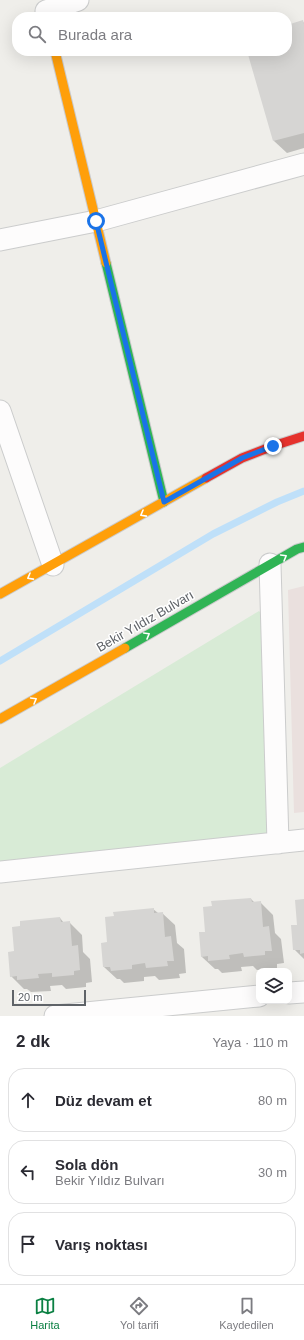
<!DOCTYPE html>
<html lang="tr">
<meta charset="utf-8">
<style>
:root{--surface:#fff;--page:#f2f2f3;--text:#2b2b33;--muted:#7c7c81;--line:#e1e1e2;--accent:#0b8043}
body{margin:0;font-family:Helvetica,sans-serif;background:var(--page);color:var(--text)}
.controls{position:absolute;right:12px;bottom:12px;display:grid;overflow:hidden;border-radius:8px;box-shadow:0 4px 16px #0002}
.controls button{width:36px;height:36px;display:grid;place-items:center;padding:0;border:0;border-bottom:1px solid var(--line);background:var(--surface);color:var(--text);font:20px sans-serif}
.scale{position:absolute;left:12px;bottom:10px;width:74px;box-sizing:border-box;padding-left:4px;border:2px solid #5f6368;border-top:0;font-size:11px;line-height:14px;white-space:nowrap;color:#5f6368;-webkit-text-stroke:3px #fff;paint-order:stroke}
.stop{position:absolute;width:12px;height:12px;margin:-9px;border:3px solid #1a73e8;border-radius:50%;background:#fff}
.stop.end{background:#1a73e8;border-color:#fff;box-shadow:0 1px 4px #0008}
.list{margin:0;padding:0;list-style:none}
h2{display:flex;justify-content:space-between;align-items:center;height:52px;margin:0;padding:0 16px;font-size:17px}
h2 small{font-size:13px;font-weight:400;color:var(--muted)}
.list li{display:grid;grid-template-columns:26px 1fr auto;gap:12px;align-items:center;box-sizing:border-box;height:64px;margin:0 8px 8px;padding:0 8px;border:1px solid var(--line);border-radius:16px}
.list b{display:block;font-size:15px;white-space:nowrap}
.list p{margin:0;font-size:13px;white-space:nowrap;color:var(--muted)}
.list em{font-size:13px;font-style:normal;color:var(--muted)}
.icon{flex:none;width:22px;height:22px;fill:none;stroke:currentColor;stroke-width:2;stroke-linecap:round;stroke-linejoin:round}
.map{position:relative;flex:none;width:304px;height:1016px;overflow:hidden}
.search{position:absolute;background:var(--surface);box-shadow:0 4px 16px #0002;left:12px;right:12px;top:12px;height:44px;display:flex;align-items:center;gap:10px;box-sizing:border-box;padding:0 14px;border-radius:16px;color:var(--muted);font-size:15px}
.sheet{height:268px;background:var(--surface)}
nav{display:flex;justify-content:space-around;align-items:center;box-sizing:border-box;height:56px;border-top:1px solid var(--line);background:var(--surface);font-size:11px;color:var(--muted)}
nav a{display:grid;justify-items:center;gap:2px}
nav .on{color:var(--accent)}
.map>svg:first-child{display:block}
.medical{fill:#eae0de}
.green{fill:#d8ebd6}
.shadow{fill:#0003}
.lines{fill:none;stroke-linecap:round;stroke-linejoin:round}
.stream{stroke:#bfe0f9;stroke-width:7}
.building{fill:#d6d5d3}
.street-casing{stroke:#cbcccc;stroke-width:23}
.fast-casing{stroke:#cacacb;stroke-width:11}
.slow-casing{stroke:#cacacb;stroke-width:11}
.jam-casing{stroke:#cacacb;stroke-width:11}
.street{stroke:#fdfcfc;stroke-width:21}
.fast{stroke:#30b455;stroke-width:9}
.slow{stroke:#ff9f0a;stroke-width:9}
.jam{stroke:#e5322d;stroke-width:9}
.oneway{stroke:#fff}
.route{stroke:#1a73e8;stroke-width:5}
.labels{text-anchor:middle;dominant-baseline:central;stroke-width:3;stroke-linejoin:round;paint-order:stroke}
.street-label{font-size:13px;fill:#5f6368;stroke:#fff}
</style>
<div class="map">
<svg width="304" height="1016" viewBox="0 0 304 1016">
<rect width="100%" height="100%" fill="#efeeea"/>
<!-- medical -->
<path class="medical" d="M 304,586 L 304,812 L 294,813 L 288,590 Z"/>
<!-- green -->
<path class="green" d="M 259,611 L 272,625 L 279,840 L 0,863 L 0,768 Z"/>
<!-- shadow -->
<path class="shadow" d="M 302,21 L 304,23 L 304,148 L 287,153 L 274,141 L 248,51 L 287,51 L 287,26 Z
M 251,899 L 255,903 L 260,902 L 273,915 L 275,933 L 281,939 L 284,963 L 277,964 L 277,968 L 257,970 L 253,966 L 241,967 L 242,971 L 222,973 L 218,969 L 215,969 L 202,957 L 206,933 Z
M 304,900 L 304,959 L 294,949 Z
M 153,909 L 158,913 L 162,913 L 175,925 L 177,943 L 184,949 L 186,973 L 179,974 L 180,978 L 159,980 L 155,976 L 144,977 L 144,981 L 124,983 L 120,979 L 117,979 L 104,967 L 108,943 Z
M 60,918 L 64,923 L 69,922 L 82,935 L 83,952 L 90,959 L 92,982 L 86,983 L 86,987 L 66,989 L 62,985 L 50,986 L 51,991 L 31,992 L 27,989 L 24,989 L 11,976 L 15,952 Z"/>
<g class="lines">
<!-- stream -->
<path class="stream" d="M 0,661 L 213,534 L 277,502 L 304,491"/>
</g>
<!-- building -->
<path class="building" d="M 303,20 L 304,24 L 304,133 L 273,141 L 247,51 L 287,51 L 287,25 Z
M 251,898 L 252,902 L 261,901 L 263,927 L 269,926 L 272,951 L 265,951 L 265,955 L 244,957 L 243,953 L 229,955 L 230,959 L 208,961 L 208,956 L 201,957 L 199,932 L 205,932 L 203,907 L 212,906 L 211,901 Z
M 304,899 L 304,953 L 300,954 L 300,950 L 293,950 L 291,925 L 297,925 L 295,900 Z
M 154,908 L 154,913 L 163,912 L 165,937 L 171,936 L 174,961 L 167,961 L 168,966 L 146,968 L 145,963 L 132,965 L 132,969 L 111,971 L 110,967 L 103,967 L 101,943 L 107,942 L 105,917 L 114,916 L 113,912 Z
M 60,917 L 61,922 L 70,921 L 72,946 L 78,945 L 80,970 L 74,971 L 74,975 L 52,977 L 52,973 L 38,974 L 39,978 L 17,980 L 17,976 L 10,977 L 8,952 L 14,951 L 12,927 L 20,926 L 20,921 Z"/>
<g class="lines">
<defs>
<path id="street" d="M 46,11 L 78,0
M 0,240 L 96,221 L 304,164
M 0,411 L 53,565
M 270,564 L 278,843
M 0,872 L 304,840
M 289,993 L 304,992
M 55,1016 L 259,996"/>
<path id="fast" d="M 106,263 L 164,502
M 125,648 L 297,549 L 304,547"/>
<path id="slow" d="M 55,51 L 106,263
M 0,594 L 206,478
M 0,719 L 125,648"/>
<path id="jam" d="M 206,478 L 242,458 L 273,446 L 304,436"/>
</defs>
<!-- street casing -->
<use href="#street" class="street-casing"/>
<!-- fast casing -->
<use href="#fast" class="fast-casing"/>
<!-- slow casing -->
<use href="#slow" class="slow-casing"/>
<!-- jam casing -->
<use href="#jam" class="jam-casing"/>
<!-- street -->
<use href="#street" class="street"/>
<!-- fast -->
<use href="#fast" class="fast"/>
<!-- slow -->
<use href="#slow" class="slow"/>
<!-- jam -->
<use href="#jam" class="jam"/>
</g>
<!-- one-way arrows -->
<defs><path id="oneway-chevron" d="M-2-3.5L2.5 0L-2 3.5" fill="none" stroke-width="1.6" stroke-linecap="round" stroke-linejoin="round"/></defs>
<g class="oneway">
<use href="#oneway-chevron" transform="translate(143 514) rotate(151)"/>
<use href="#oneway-chevron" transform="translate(284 557) rotate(-30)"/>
<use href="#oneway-chevron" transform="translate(30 577) rotate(151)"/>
<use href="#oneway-chevron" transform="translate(147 635) rotate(-30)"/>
<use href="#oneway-chevron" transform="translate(34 700) rotate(-30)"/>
</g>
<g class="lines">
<!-- route -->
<path class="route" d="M 96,221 L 164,502 L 242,458 L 273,446"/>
</g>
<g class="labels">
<!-- street labels -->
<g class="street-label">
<text transform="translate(145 621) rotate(-30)">Bekir Yıldız Bulvarı</text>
</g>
</g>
</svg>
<div class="controls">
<button><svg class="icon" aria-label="layers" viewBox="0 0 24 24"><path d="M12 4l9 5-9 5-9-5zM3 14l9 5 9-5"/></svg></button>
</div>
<div class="scale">20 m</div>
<div class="stop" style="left:96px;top:221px"></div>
<div class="stop end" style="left:273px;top:446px"></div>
<div class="search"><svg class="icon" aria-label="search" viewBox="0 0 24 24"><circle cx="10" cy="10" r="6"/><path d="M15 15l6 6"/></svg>Burada ara</div>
</div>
<section class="sheet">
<h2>2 dk<small>Yaya · 110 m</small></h2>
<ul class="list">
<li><svg class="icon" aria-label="ahead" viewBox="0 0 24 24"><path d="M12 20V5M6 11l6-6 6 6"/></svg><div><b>Düz devam et</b></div><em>80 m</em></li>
<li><svg class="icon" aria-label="left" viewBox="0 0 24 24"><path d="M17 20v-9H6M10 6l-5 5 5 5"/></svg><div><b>Sola dön</b><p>Bekir Yıldız Bulvarı</p></div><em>30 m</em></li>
<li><svg class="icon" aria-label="arrive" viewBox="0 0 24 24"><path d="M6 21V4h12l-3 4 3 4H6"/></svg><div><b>Varış noktası</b></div></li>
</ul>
</section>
<nav>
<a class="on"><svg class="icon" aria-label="map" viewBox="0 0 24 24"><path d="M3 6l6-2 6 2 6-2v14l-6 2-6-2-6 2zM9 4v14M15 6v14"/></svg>Harita</a>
<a><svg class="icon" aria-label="directions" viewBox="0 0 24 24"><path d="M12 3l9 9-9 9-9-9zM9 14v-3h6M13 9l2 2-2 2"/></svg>Yol tarifi</a>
<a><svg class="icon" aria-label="saved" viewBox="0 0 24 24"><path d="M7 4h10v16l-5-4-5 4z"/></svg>Kaydedilen</a>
</nav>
